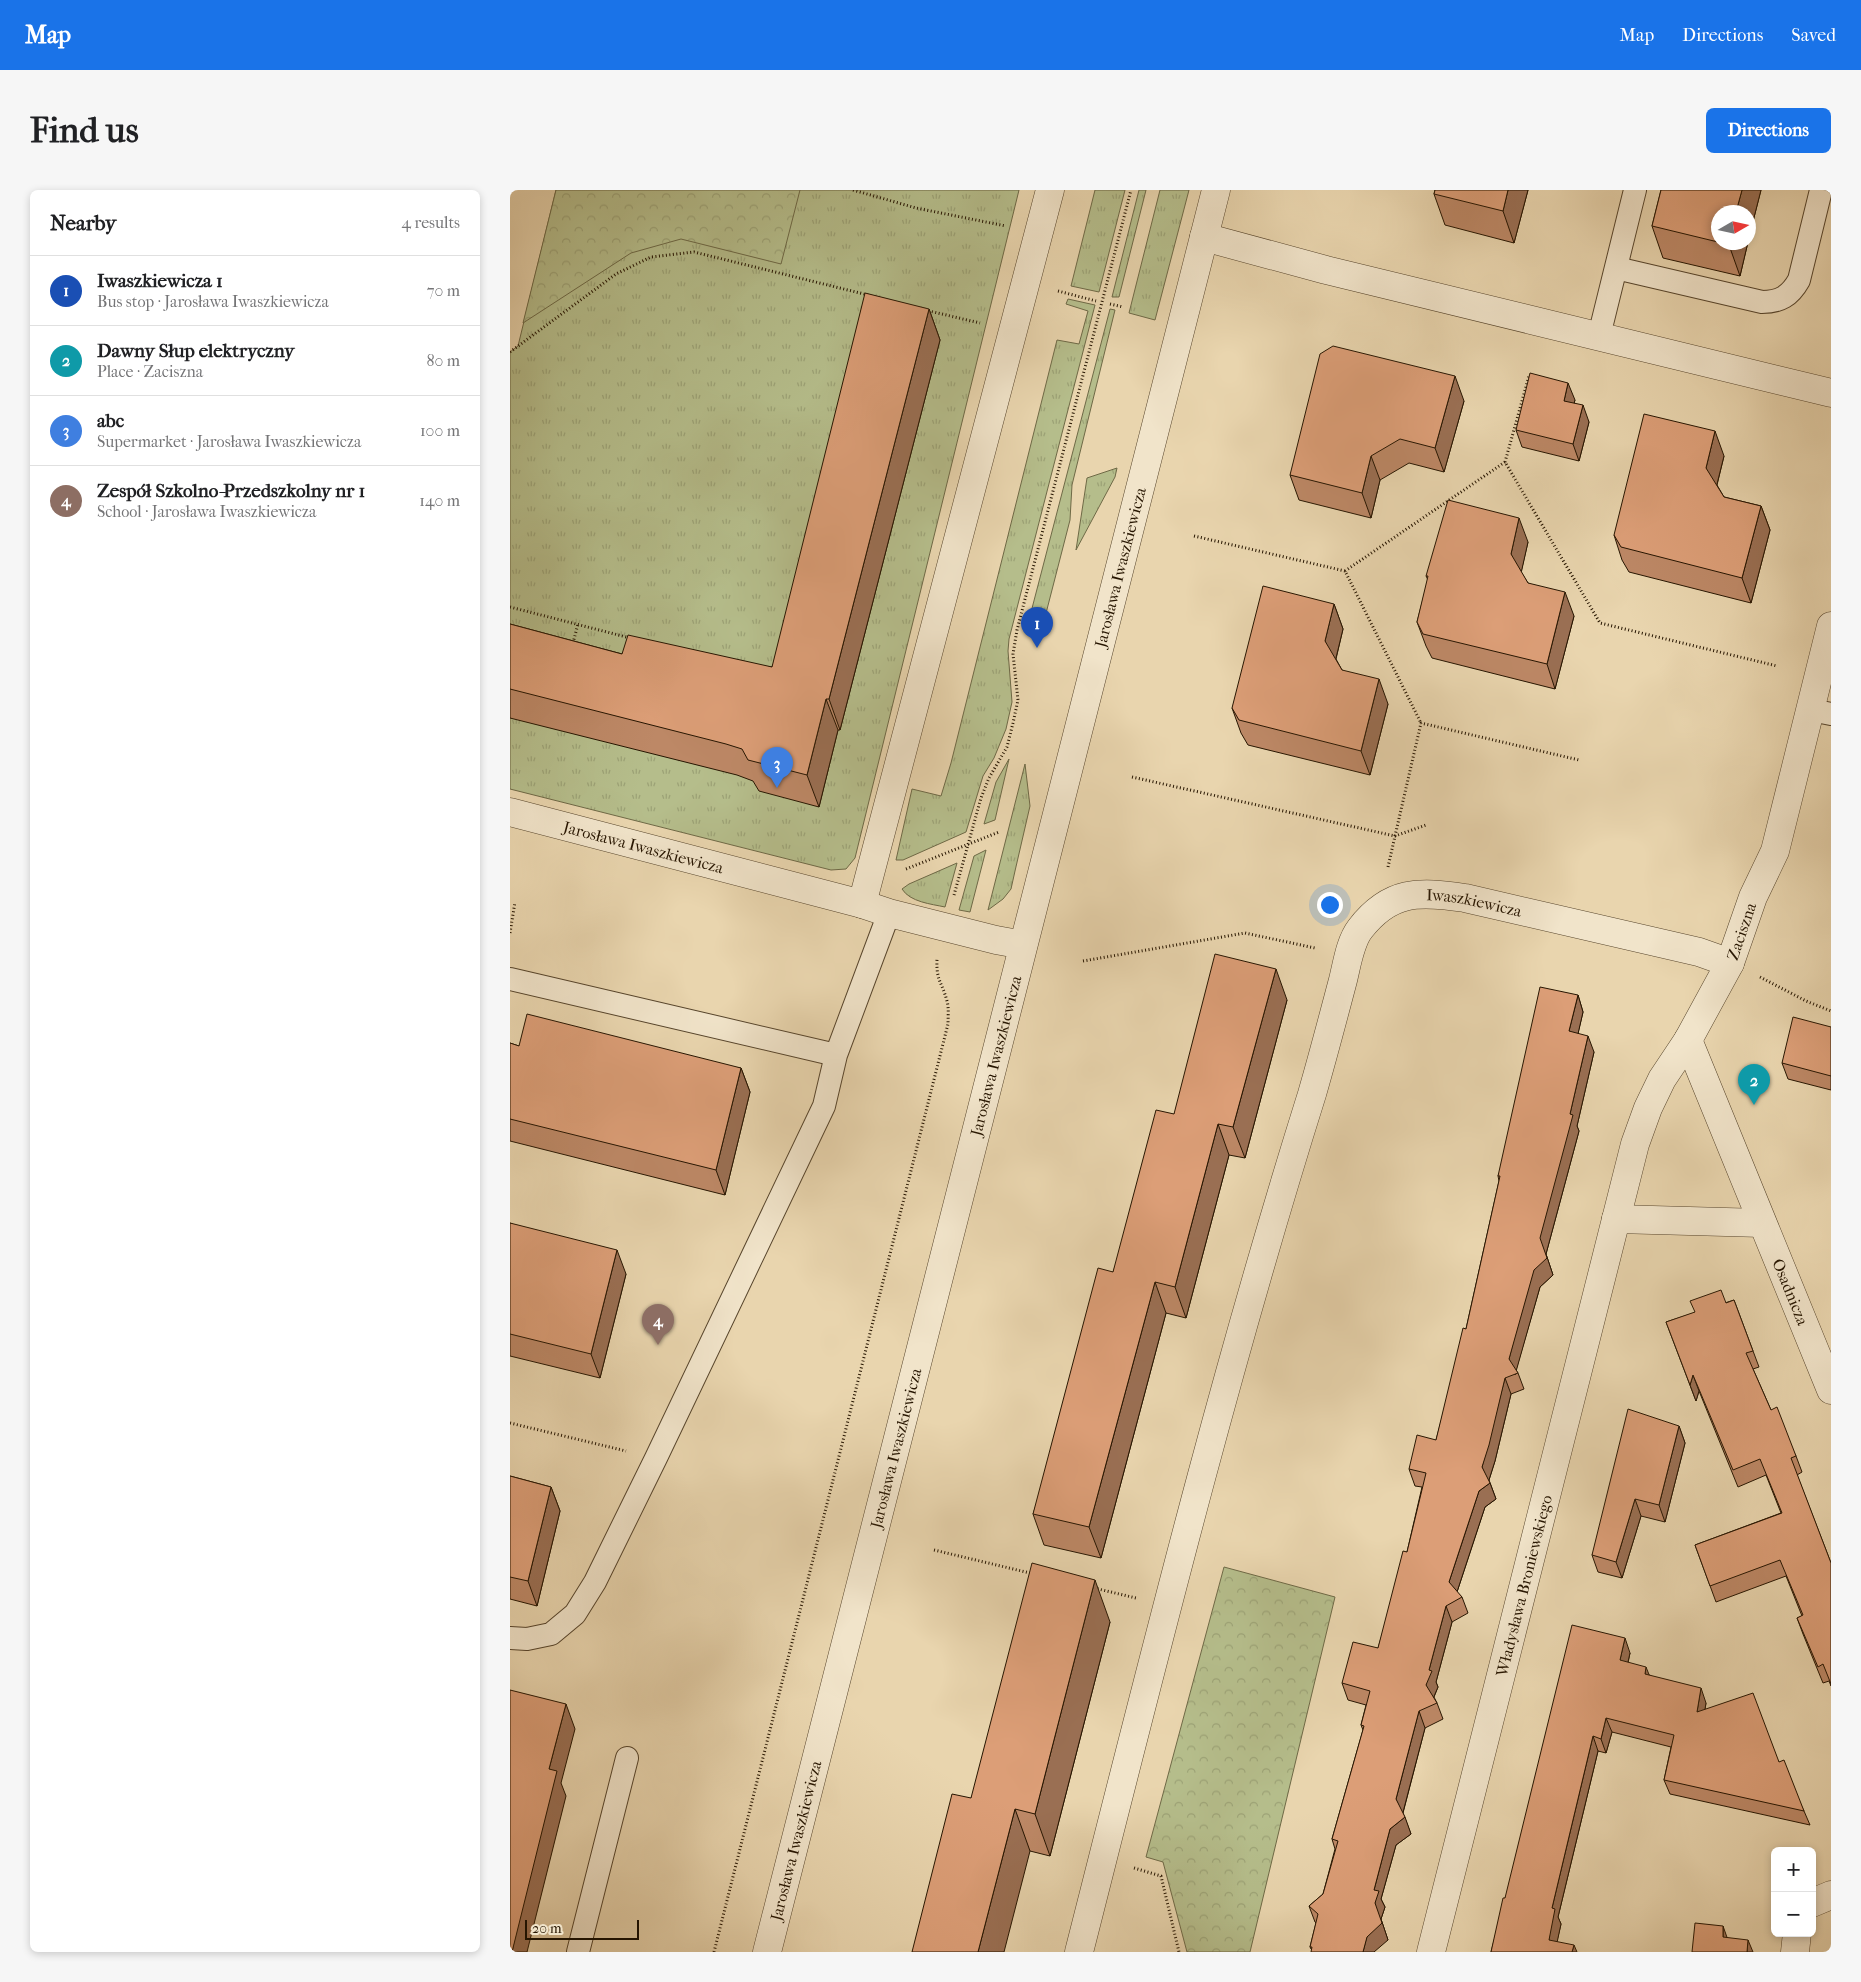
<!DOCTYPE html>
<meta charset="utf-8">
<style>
:root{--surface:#fff;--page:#f6f6f6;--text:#202124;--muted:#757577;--line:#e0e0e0;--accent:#1a73e8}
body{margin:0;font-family:"IM FELL French Canon",serif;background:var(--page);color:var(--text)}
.controls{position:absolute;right:15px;bottom:15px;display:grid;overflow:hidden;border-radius:8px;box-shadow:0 2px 8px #0003}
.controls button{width:45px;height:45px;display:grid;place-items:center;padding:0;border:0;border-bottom:1px solid var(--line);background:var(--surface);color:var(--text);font:25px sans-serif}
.compass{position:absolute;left:1201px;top:15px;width:45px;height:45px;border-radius:50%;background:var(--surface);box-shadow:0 2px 8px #0003;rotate:81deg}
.scale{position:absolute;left:15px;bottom:12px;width:114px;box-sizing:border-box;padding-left:5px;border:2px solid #261501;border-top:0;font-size:14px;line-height:18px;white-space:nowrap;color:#261501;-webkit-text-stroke:4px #f1e4ca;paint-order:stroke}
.you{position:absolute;left:819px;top:714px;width:18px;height:18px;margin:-12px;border:4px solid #fff;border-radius:50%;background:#1a73e8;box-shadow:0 0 0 8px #1a73e833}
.badge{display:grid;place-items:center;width:32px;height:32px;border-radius:50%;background:var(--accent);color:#fff;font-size:16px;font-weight:700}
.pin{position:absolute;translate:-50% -41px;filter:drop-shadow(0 1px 2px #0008)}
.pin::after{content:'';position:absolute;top:26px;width:18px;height:15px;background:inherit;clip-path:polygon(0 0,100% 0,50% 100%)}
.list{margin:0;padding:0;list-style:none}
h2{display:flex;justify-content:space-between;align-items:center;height:65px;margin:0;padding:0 20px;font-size:21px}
h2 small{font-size:16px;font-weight:400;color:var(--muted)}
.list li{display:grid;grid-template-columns:32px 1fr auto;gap:15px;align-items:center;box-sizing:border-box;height:70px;padding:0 20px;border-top:1px solid var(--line)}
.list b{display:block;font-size:19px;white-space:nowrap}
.list p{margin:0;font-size:16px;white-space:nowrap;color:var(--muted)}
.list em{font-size:16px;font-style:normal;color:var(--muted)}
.map{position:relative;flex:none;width:1321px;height:1762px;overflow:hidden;border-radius:8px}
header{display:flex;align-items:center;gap:30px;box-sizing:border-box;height:70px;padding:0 25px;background:var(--accent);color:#fff}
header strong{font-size:24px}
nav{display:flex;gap:28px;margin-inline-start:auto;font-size:18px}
.intro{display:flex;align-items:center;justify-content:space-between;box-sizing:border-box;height:120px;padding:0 30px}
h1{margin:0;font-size:35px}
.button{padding:12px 22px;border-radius:8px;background:var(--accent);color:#fff;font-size:18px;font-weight:700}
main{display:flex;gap:30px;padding:0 30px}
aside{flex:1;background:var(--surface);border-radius:8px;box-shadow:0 2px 8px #0003}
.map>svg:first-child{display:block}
.grass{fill:url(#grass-tufts);stroke:#6e6946}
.park{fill:url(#park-crowns);stroke:#6e6946}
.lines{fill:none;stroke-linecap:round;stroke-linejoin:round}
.service-casing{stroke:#57452c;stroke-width:24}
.minor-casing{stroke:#57452c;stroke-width:29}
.tertiary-casing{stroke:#57452c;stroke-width:29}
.path{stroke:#261501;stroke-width:3;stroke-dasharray:1 2.5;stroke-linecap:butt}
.service{stroke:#f1e4ca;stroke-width:22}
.minor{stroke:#f1e4ca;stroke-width:28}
.tertiary{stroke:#f1e4ca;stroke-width:28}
.wall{fill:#bd8866;stroke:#261501}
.shaded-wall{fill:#9a6f53;stroke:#261501}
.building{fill:#dc9e77;stroke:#261501}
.labels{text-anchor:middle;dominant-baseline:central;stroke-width:4;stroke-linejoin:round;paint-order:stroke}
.street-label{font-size:16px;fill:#261501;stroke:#f1e4ca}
</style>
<header>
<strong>Map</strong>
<nav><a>Map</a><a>Directions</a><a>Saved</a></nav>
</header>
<div class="intro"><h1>Find us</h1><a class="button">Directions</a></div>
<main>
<aside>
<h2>Nearby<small>4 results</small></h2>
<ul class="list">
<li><span class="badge" style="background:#1a4fb4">1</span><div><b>Iwaszkiewicza 1</b><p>Bus stop · Jarosława Iwaszkiewicza</p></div><em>70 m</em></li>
<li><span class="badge" style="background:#0f9aa8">2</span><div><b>Dawny Słup elektryczny</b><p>Place · Zaciszna</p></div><em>80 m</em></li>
<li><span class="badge" style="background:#3f7fe0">3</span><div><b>abc</b><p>Supermarket · Jarosława Iwaszkiewicza</p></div><em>100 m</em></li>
<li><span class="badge" style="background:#8d6e63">4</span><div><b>Zespół Szkolno-Przedszkolny nr 1</b><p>School · Jarosława Iwaszkiewicza</p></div><em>140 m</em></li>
</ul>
</aside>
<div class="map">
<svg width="1321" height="1762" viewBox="0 0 1321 1762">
<defs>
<pattern id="grass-tufts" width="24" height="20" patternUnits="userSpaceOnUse" patternTransform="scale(1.25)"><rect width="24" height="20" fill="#b5bd8b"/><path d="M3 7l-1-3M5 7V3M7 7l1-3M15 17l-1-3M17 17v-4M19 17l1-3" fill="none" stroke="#9ca276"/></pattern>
<pattern id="park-crowns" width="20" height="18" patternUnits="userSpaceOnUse" patternTransform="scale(1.25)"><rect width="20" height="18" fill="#b5bd8b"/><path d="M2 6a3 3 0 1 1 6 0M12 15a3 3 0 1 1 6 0" fill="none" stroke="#9ca276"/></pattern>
</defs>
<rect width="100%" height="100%" fill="#e9d5ae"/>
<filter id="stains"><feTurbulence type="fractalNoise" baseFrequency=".004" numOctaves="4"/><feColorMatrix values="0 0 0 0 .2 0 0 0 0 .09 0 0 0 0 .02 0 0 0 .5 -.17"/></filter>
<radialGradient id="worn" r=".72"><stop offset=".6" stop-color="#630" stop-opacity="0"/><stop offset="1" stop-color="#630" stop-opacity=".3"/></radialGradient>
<!-- grass -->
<path class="grass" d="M 46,0 L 509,0 L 345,668 L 336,679 L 321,680 L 0,599 L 0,162 L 8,156 Z
M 585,0 L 615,0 L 589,102 L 561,96 Z
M 629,0 L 636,0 L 609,107 L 602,107 Z
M 650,0 L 679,0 L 645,130 L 619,123 Z
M 558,109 L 585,115 L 499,449 L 498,461 L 502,512 L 496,539 L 484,568 L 473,586 L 456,642 L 393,670 L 386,670 L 402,599 L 431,606 L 441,573 L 547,150 L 569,154 L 578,121 L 556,114 Z
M 600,119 L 605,120 L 562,295 L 560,330 L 534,431 L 520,426 Z
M 607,278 L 605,287 L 566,360 L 577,288 Z
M 499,569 L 485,630 L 474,634 L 486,592 Z
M 515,574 L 520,616 L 505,681 L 501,699 L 493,709 L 478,720 Z
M 476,660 L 460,722 L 449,720 L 464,666 Z
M 447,673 L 435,717 C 421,714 400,712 392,699 L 399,694 Z"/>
<!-- park -->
<path class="park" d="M 46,0 L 290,0 L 271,74 L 171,49 L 121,63 L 13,133 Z
M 714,1377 L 825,1407 L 740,1762 L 677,1762 L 653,1672 L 636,1667 Z"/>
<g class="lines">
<defs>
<path id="service" d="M 1106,78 L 1252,112 C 1270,112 1280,106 1289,90 L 1311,0
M 1089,146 L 1125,0
M 1301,520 L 1321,524
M 0,789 L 326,865
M 0,1448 L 17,1449 L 41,1444 L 65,1424 L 85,1392 L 146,1268 L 314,916 L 326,865 L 379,723
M 68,1762 L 117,1568"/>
<g id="minor">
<path d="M 694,47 L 816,80 L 1321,203"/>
<path id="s1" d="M 0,622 L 352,714 L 379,723 L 486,750 L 513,755"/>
<path d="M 352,714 L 540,0"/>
<path id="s2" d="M 1178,850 L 1321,1200"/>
<path d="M 1106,1029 L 1252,1033"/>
<path d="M 1302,1713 L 1321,1705"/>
<path id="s3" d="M 569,1762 C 642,1475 713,1187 802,904 C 813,866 823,828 833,790 C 837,774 840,752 850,739 C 880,700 909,701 955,708 L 1189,762 L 1220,773"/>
<path d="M 1285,1762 L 1287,1743"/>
</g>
<g id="tertiary">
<path id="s4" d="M 257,1762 L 706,0"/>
<path id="s5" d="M 921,1762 L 1125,954 L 1138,918 L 1152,889 L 1178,850 L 1220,773 L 1243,707 L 1265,661 L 1321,436"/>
</g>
</defs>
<!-- service casing -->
<use href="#service" class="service-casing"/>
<!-- minor casing -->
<use href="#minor" class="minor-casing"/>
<!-- tertiary casing -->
<use href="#tertiary" class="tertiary-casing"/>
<!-- path -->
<path class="path" d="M 343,0 L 406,18 L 496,36
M 548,101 L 586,111
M 600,114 L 613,117
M 415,120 L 470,133
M 0,162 L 106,84 L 141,67 L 184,62 L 358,105
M 995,272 L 1019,186
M 684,346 L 835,381 L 911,533
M 835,381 L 995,272 L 1090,433 L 1267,476
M 0,417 L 120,448
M 63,453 L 68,434
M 622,587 L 885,646 L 911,533 L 1069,570
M 878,677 L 885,646 L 916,635
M 396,679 L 489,642
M 444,705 L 471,608 L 479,588 L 497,557 L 503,533 L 508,510 L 503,464 L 507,440 L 621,0
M 0,743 L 5,712
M 573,771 L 735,743 L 805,758
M 1250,787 L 1296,811 L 1321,821
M 0,1233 L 116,1261
M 424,1360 L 524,1384
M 584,1398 L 626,1408
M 624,1678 L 651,1686 L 669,1762
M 204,1762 L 438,834 C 438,827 439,818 437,811 C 432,792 426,791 427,769"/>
<!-- service -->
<use href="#service" class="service"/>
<!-- minor -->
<use href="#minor" class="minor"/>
<!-- tertiary -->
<use href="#tertiary" class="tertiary"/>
</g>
<!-- wall -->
<path class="wall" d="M 925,0 L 1018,0 L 1004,53 L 935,35 L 924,4 Z
M 1151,0 L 1251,0 L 1238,51 L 1238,22 L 1238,52 L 1230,86 L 1153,68 L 1142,36 Z
M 419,119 L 430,150 L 330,540 L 328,540 L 309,617 L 249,601 L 243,591 L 227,585 L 0,528 L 0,434 L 112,464 L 262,477 Z
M 1065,210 L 1064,213 L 1079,232 L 1069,271 L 1012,257 L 1006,240 Z
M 954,211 L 934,282 L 899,273 L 870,290 L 861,328 L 789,310 L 780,285 Z
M 1214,266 L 1207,295 L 1214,307 L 1251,316 L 1260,340 L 1241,413 L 1119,382 L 1112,370 L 1104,345 Z
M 1018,352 L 1011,382 L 1018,393 L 1064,426 L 1045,499 L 922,468 L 916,456 L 907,432 L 918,390 L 916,386 Z
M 824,414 L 833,439 L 826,469 L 832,480 L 878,514 L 860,585 L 738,555 L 731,543 L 722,518 Z
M 1068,805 L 1073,822 L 1068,843 L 1084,862 L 1067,936 L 1069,941 L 1036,1064 L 1043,1085 L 1030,1097 L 1006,1180 L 1008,1183 L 1014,1199 L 1001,1204 L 985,1271 L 979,1290 L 986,1309 L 975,1317 L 947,1402 L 952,1407 L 958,1423 L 942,1432 L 926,1492 L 928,1497 L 924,1507 L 927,1513 L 933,1529 L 915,1538 L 893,1623 L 901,1644 L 886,1655 L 871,1709 L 875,1717 L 871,1729 L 878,1750 L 801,1759 L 800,1757 L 806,1733 L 805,1732 L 799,1716 L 813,1704 L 825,1659 L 822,1649 L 853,1540 L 851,1535 L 856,1515 L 838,1510 L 832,1493 L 868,1458 L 897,1362 L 912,1297 L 905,1296 L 899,1279 L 926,1250 L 956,1139 L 989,991 L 988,986 Z
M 777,810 L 735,968 L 719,965 L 676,1128 L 656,1123 L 591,1368 L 534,1355 L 523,1324 L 603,1082 L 664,924 Z
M 1321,837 L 1321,900 L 1278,889 L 1272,873 Z
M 0,853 L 9,856 L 231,878 L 240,902 L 215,1005 L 0,951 Z
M 0,1033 L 116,1084 L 90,1188 L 0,1166 Z
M 1224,1110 L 1249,1177 L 1243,1179 L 1261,1220 L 1286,1266 L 1292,1282 L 1287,1285 L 1321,1373 L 1321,1496 L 1319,1491 L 1313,1493 L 1293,1444 L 1287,1428 L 1292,1426 L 1276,1386 L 1206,1412 L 1185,1355 L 1271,1323 L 1256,1285 L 1228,1297 L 1189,1201 L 1186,1211 L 1156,1132 Z
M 1169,1236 L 1175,1253 L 1155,1332 L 1131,1326 L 1112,1388 L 1088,1382 L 1082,1365 Z
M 0,1286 L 41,1297 L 50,1321 L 27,1416 L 0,1409 Z
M 600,1432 L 540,1666 L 520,1661 L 461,1608 Z
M 1120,1463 L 1118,1473 L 1139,1485 L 1196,1513 L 1195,1519 L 1269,1572 L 1294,1621 L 1300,1635 L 1160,1604 L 1154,1590 L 1161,1557 L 1102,1542 L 1096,1563 L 1088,1561 L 1048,1727 L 1051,1734 L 1047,1751 L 981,1762 L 995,1708 Z"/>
<!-- shaded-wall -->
<path class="shaded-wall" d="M 998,0 L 1018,0 L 1004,53 L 993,21 Z
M 1232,0 L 1251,0 L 1238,51 L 1238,22 L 1226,22 Z
M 1219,52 L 1238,52 L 1230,86 L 1219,55 Z
M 419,119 L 430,150 L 330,540 L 319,509 Z
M 945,186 L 954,211 L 934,282 L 925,258 Z
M 1058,193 L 1065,210 L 1060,228 L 1054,211 Z
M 1073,215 L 1079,232 L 1069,271 L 1063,254 Z
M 1205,241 L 1214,266 L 1205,302 L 1196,278 Z
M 861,266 L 870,290 L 861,328 L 852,303 Z
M 1251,316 L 1260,340 L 1241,413 L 1232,388 Z
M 1009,328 L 1018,352 L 1010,388 L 1001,364 Z
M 1055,402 L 1064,426 L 1045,499 L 1037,474 Z
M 824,414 L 833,439 L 824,476 L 815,451 Z
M 869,489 L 878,514 L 860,585 L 851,561 Z
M 316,509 L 328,540 L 309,617 L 297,585 Z
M 766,779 L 777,810 L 735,968 L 723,937 Z
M 1068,805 L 1073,822 L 1065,857 L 1059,841 Z
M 1078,846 L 1084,862 L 1067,936 L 1069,941 L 1036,1064 L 1043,1085 L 1030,1097 L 1005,1185 L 999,1169 L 1060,924 Z
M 231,878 L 240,902 L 215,1005 L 206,980 Z
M 708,934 L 719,965 L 676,1128 L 665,1097 Z
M 107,1060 L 116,1084 L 90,1188 L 81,1164 Z
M 645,1092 L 656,1123 L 591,1368 L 579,1337 Z
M 1183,1185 L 1189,1201 L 1186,1211 L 1180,1195 Z
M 995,1188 L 1001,1204 L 985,1271 L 978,1293 L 972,1277 Z
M 1169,1236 L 1175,1253 L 1155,1332 L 1149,1315 Z
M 980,1293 L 986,1309 L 975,1317 L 945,1408 L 939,1392 L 969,1301 Z
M 41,1297 L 50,1321 L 27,1416 L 18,1391 Z
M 1125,1309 L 1131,1326 L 1112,1388 L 1106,1372 Z
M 585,1390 L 600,1432 L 540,1666 L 525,1624 Z
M 936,1416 L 942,1432 L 926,1492 L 928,1497 L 922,1511 L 916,1495 L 919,1480 Z
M 1115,1448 L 1120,1463 L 1115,1485 L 1110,1470 Z
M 1136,1477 L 1142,1492 L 1135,1484 Z
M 1191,1498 L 1196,1513 L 1192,1537 L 1187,1522 Z
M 56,1514 L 65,1539 L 51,1593 L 56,1606 L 17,1762 L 2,1762 L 39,1579 Z
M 909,1521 L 915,1538 L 892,1626 L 886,1609 Z
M 1096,1528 L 1102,1542 L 1096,1563 L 1091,1549 Z
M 1083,1546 L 1088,1561 L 1048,1727 L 1051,1734 L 1045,1762 L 1039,1750 L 1042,1718 Z
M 505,1619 L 520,1661 L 494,1762 L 468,1762 Z
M 895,1627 L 901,1644 L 886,1655 L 871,1709 L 875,1717 L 871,1729 L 878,1750 L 864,1762 L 853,1762 L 865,1713 L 864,1700 L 880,1639 Z
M 1213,1736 L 1219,1753 L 1213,1747 Z
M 1238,1750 L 1243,1762 L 1237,1762 Z
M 1064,1755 L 1067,1762 L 1062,1762 Z"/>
<!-- building -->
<path class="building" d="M 925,0 L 998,0 L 993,21 L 924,4 Z
M 1151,0 L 1232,0 L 1226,22 L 1208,22 L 1208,52 L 1142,36 Z
M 1210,52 L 1219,52 L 1219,55 Z
M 355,103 L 419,119 L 319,509 L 316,509 L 297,585 L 238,570 L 232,559 L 216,554 L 0,499 L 0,434 L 112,464 L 118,445 L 262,477 Z
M 823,156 L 945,186 L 925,258 L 890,249 L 861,266 L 852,303 L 780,285 L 810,164 Z
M 1020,183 L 1058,193 L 1054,211 L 1073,215 L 1063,254 L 1006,240 Z
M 1134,224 L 1205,241 L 1196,278 L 1214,307 L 1251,316 L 1232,388 L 1111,357 L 1104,345 Z
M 938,310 L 1009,328 L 1001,364 L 1018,393 L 1055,402 L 1037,474 L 913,444 L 907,432 L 918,386 L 916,386 Z
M 753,396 L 824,414 L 815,451 L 832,480 L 869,489 L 851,561 L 729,530 L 722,518 Z
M 705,764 L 766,779 L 723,937 L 708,934 L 665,1097 L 645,1092 L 579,1337 L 523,1324 L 588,1078 L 603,1082 L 646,920 L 664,924 Z
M 1030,797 L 1068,805 L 1059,841 L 1078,846 L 1060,924 L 1063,925 L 1030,1048 L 1037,1068 L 1024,1080 L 999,1169 L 1008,1183 L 995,1188 L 979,1255 L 972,1277 L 980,1293 L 969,1301 L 939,1392 L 952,1407 L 936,1416 L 919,1480 L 922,1481 L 916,1495 L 927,1513 L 909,1521 L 886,1609 L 895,1627 L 880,1639 L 864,1700 L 869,1701 L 865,1713 L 872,1733 L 857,1747 L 853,1762 L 801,1762 L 802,1757 L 800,1757 L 808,1724 L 799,1716 L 813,1704 L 828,1651 L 822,1649 L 854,1536 L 851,1535 L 860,1501 L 832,1493 L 843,1452 L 868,1458 L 893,1361 L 897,1362 L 916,1283 L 899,1279 L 907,1245 L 926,1250 L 953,1138 L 956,1139 L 990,986 L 988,986 Z
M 17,824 L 231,878 L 206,980 L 0,929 L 0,853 L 9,856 Z
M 1283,827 L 1321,837 L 1321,886 L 1272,873 Z
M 0,1033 L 107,1060 L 81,1164 L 0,1144 Z
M 1211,1100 L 1216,1113 L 1224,1110 L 1243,1161 L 1236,1163 L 1261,1220 L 1267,1217 L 1286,1266 L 1281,1268 L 1321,1373 L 1321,1494 L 1313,1474 L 1308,1477 L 1287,1428 L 1293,1425 L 1270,1370 L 1200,1396 L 1185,1355 L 1272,1323 L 1250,1269 L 1223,1280 L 1183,1185 L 1180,1195 L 1156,1132 L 1185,1122 L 1180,1111 Z
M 1118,1219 L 1169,1236 L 1149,1315 L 1125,1309 L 1106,1372 L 1082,1365 Z
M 0,1286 L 41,1297 L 18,1391 L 0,1387 Z
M 522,1373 L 585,1390 L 525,1624 L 505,1619 L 468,1762 L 402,1762 L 442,1604 L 461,1608 Z
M 1062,1435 L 1115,1448 L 1110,1470 L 1136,1477 L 1135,1484 L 1191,1498 L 1187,1522 L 1243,1503 L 1269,1572 L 1274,1570 L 1294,1621 L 1154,1590 L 1164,1545 L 1096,1528 L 1091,1549 L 1083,1546 L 1042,1718 L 1045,1719 L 1039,1750 L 1064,1755 L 1062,1762 L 981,1762 L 993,1708 L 995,1708 Z
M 0,1500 L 56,1514 L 39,1579 L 47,1581 L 2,1762 L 0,1762 Z
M 1185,1733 L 1213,1736 L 1213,1747 L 1238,1750 L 1237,1762 L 1182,1762 Z"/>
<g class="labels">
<!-- street labels -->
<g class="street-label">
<text stroke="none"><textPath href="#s4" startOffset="1429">Jarosława Iwaszkiewicza</textPath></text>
<text stroke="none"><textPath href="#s1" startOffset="138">Jarosława Iwaszkiewicza</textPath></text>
<text stroke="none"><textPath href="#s3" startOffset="1188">Iwaszkiewicza</textPath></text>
<text stroke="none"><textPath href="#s5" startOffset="1072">Zaciszna</textPath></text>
<text stroke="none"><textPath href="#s4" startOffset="925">Jarosława Iwaszkiewicza</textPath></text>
<text stroke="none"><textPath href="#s2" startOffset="272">Osadnicza</textPath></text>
<text stroke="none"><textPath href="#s4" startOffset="520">Jarosława Iwaszkiewicza</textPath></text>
<text stroke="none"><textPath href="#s5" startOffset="378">Władysława Broniewskiego</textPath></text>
<text stroke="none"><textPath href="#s4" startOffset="115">Jarosława Iwaszkiewicza</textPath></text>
</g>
</g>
<rect width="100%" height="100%" filter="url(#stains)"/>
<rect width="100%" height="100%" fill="url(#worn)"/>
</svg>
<div class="controls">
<button>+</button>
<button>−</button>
</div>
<svg class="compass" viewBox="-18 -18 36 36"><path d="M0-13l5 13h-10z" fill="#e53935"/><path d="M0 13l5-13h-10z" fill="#757577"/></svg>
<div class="scale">20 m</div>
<div class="you"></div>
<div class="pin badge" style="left:527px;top:458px;background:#1a4fb4">1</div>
<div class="pin badge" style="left:1244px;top:915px;background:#0f9aa8">2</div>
<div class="pin badge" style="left:267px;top:598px;background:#3f7fe0">3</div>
<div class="pin badge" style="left:148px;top:1155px;background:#8d6e63">4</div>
</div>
</main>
